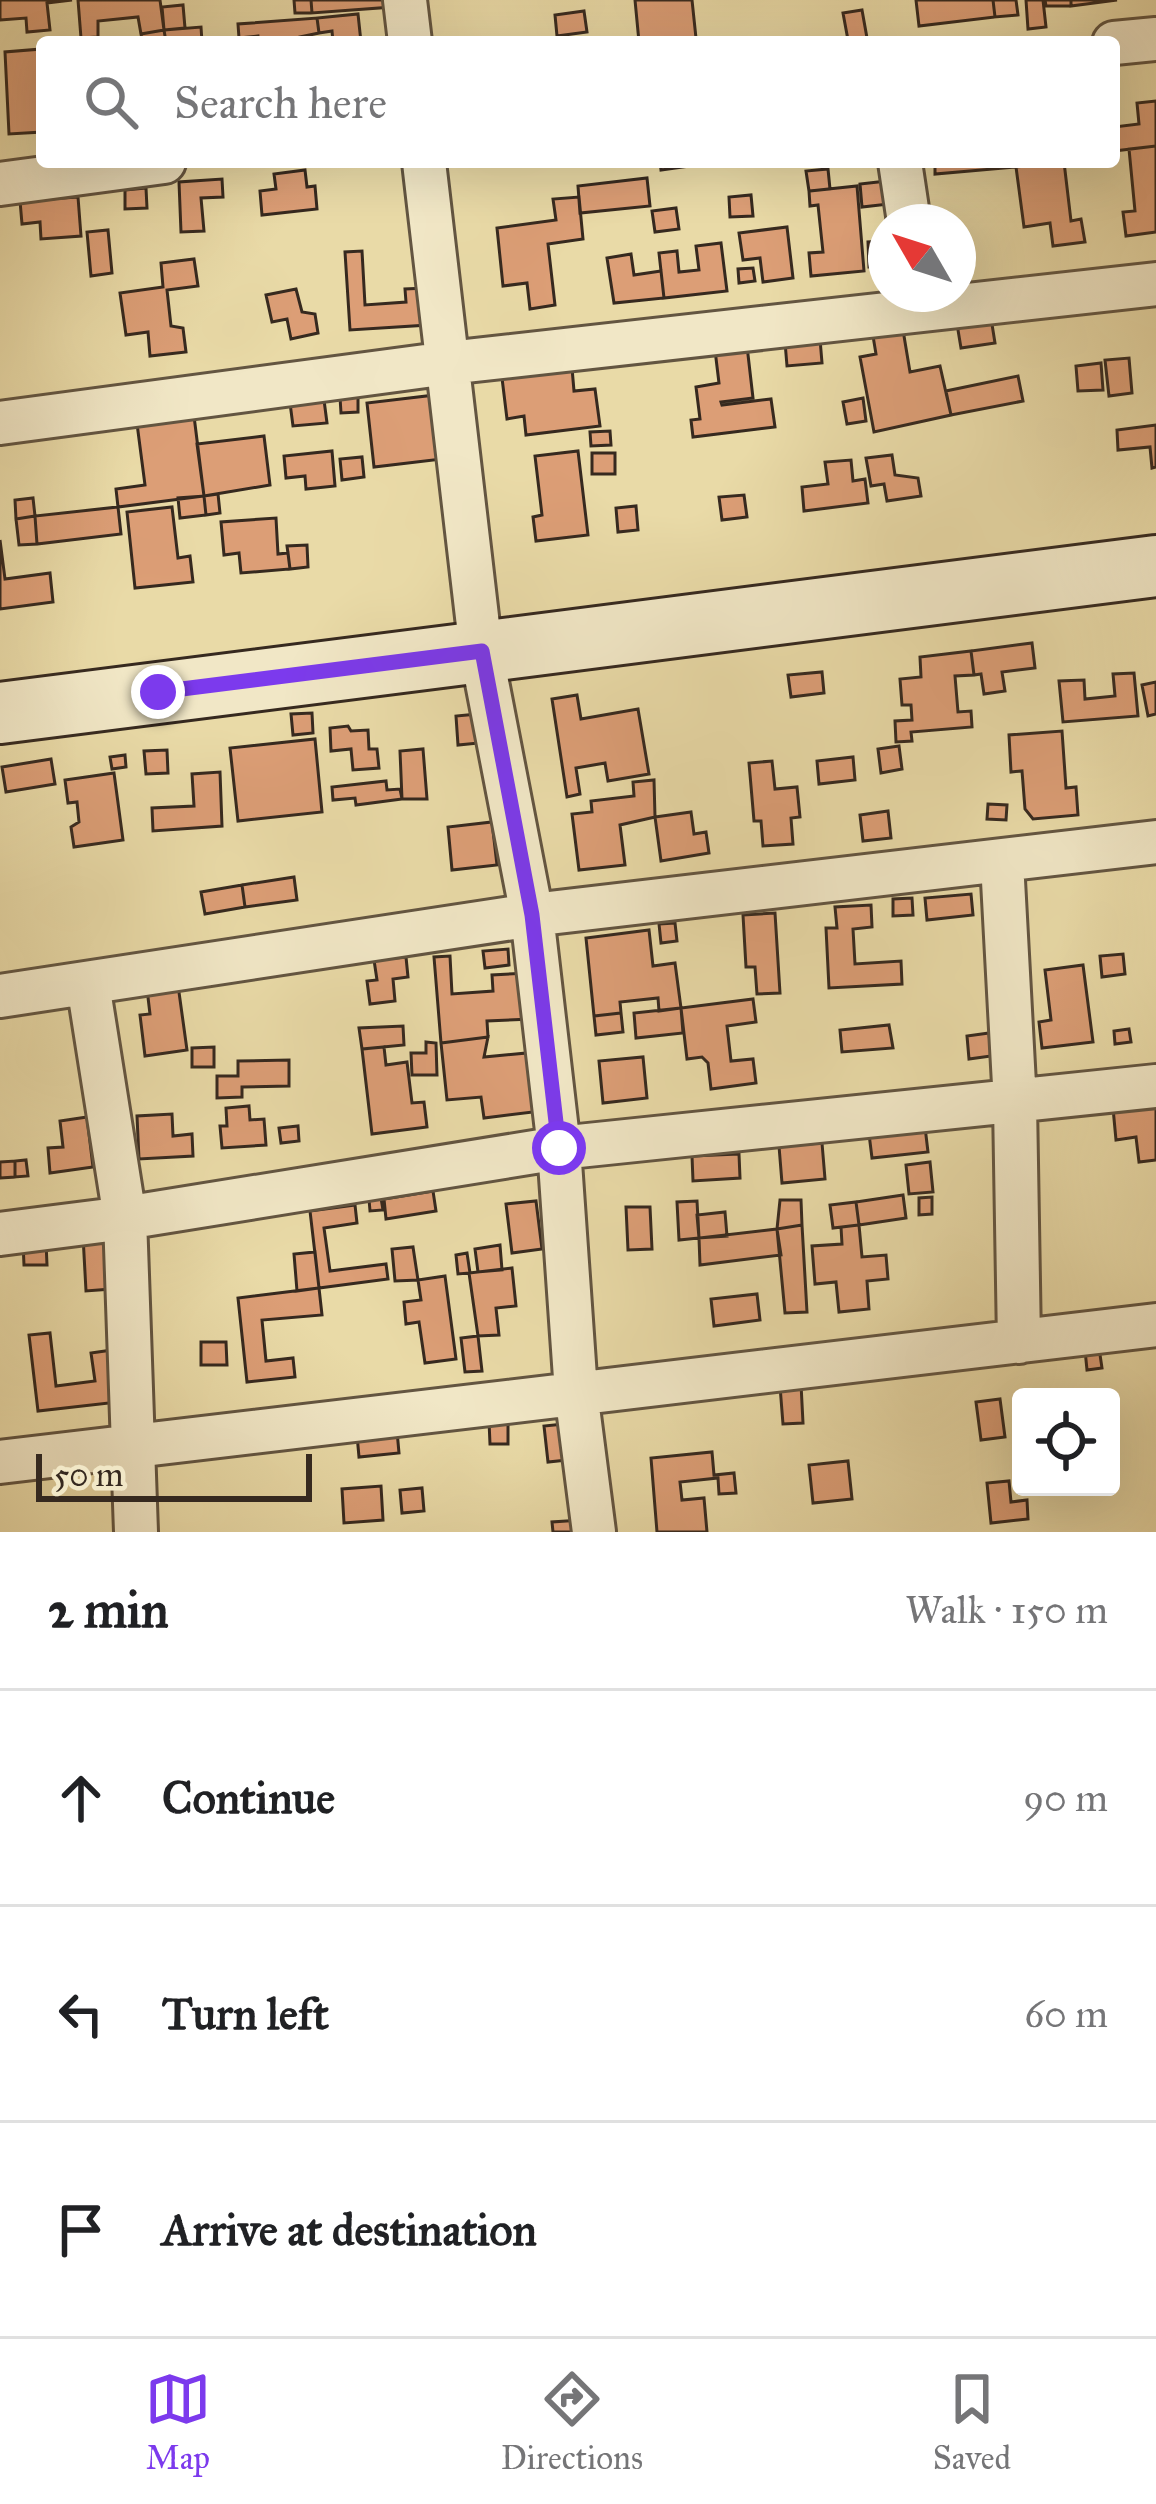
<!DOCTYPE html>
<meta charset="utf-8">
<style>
:root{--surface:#fff;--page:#f2f2f2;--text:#202124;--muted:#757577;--line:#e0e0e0;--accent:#7c3aed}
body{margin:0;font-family:"IM FELL Great Primer",serif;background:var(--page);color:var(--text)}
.controls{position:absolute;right:36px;bottom:36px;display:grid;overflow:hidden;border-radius:12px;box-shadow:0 12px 48px #0002}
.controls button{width:108px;height:108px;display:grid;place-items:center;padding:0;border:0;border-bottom:3px solid var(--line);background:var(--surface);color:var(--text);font:60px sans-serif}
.compass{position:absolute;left:868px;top:204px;width:108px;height:108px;border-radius:50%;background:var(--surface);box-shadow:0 12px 48px #0002;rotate:309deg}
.scale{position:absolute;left:36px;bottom:30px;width:276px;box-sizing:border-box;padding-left:12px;border:6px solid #36291f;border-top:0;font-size:33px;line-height:42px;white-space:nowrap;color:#36291f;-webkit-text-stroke:9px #f1e7c6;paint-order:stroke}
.stop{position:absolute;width:36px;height:36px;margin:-27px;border:9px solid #7c3aed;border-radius:50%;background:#fff}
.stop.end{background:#7c3aed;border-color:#fff;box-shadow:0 3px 12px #0008}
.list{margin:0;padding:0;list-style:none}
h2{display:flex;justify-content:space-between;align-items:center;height:156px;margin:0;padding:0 48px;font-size:51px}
h2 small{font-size:39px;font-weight:400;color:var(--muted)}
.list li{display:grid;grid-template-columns:78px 1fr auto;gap:36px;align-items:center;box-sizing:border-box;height:216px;padding:0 48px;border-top:3px solid var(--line)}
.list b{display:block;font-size:45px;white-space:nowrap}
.list em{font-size:39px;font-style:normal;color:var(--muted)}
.icon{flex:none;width:66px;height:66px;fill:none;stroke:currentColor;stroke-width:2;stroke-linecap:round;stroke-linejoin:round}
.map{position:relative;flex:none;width:1156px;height:1532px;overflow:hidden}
.search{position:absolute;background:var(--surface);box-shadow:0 12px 48px #0002;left:36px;right:36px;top:36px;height:132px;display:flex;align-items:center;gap:30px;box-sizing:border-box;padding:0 42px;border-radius:12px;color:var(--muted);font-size:45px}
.sheet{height:804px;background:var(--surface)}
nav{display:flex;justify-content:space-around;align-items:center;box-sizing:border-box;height:168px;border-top:3px solid var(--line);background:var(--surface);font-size:33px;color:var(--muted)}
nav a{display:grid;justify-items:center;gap:6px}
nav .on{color:var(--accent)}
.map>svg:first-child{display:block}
.building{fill:#dc9e76;stroke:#36291f;stroke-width:3}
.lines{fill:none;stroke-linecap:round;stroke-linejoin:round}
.street-casing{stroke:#635541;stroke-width:48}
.secondary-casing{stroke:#36291f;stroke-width:66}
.street{stroke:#f1e7c6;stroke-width:42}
.secondary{stroke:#f1e7c6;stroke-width:60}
.route{stroke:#7c3aed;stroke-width:15}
</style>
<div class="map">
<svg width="1156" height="1532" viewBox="0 0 1156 1532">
<rect width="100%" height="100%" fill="#e9daa7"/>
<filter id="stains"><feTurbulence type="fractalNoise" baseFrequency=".00167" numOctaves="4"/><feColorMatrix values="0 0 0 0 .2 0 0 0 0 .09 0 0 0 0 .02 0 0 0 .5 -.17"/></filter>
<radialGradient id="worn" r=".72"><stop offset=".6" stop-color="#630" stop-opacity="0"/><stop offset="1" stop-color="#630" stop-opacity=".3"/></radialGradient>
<!-- building -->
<path class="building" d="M 0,0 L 72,0 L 47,3 L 50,30 L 27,32 L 26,18 L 0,20 Z
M 78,0 L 160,0 L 164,30 L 141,34 L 138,17 L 98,21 L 98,37 L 81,38 Z
M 294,0 L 311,0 L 312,13 L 295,13 Z
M 311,0 L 392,0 L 392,7 L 312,13 Z
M 635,0 L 692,0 L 696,38 L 639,42 Z
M 916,0 L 993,0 L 995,17 L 919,26 Z
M 993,0 L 1016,0 L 1018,15 L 995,17 Z
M 1026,0 L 1043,0 L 1046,27 L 1028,29 Z
M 1045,0 L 1071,0 L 1071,6 L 1046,6 Z
M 1071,0 L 1117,0 L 1071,6 Z
M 183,5 L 185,28 L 164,30 L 162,7 Z
M 862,10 L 867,38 L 848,40 L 843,13 Z
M 584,11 L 587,32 L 557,36 L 555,15 Z
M 358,14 L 361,42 L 333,42 L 332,31 L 319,33 L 317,18 Z
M 317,18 L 319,33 L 300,37 L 301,42 L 259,42 L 258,36 L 239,38 L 238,24 Z
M 201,27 L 202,42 L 166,42 L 164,30 Z
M 164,30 L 166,42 L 143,42 L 141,34 Z
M 42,49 L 42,132 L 9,134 L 5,52 Z
M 1156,101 L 1156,146 L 1114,151 L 1114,127 L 1139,124 L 1137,103 Z
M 1156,146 L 1156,232 L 1126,236 L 1123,212 L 1135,211 L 1129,149 Z
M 660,162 L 690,162 L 690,166 L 661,170 Z
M 935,162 L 1015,162 L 1016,167 L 935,174 Z
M 1064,162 L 1071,221 L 1081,219 L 1085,242 L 1053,246 L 1050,223 L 1024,227 L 1016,167 Z
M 828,169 L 830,189 L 809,191 L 806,171 Z
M 305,170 L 307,187 L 315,186 L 317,209 L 262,215 L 260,191 L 276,189 L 274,174 Z
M 647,178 L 650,206 L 580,213 L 578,186 Z
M 222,179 L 223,197 L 201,198 L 204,231 L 181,232 L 179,182 Z
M 887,181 L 889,204 L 862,207 L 860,184 Z
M 857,186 L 864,271 L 811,276 L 809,253 L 823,252 L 818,205 L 810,206 L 809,191 Z
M 146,188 L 147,208 L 125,209 L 125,190 Z
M 751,195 L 753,216 L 730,217 L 729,197 Z
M 78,197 L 81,236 L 41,239 L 40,222 L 22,224 L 20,201 Z
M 579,197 L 583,239 L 548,244 L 555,305 L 530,309 L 527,283 L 503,286 L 497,228 L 556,220 L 553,199 Z
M 676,208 L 679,229 L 655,232 L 652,211 Z
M 787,227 L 793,278 L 763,282 L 760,258 L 743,260 L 739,233 Z
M 108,230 L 112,273 L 91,276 L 87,232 Z
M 886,241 L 886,266 L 869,267 L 868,242 Z
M 721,243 L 727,291 L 664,298 L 659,253 L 677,251 L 679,272 L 699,270 L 696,246 Z
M 362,251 L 365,305 L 406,302 L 405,289 L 426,288 L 428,325 L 350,330 L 345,252 Z
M 631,254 L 634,275 L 661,271 L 664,298 L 614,303 L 607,258 Z
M 194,259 L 198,286 L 167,290 L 171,326 L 183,328 L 186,352 L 150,356 L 148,332 L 126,335 L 120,293 L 163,287 L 161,263 Z
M 753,268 L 755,281 L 739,283 L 738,269 Z
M 296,289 L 302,312 L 315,314 L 318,333 L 291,339 L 287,319 L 272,322 L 266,295 Z
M 991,318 L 995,343 L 961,348 L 957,324 Z
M 903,330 L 910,372 L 940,366 L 951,415 L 874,432 L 860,357 L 876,354 L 873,336 Z
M 820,339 L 822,363 L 787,366 L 785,342 Z
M 747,346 L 753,398 L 721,402 L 722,405 L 771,399 L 775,427 L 693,437 L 691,420 L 700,419 L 696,387 L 719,383 L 715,350 Z
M 1129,358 L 1132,393 L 1109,396 L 1105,360 Z
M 1101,363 L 1103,390 L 1078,391 L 1076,366 Z
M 572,368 L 574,391 L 595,389 L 600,426 L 526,435 L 524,416 L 507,419 L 502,378 Z
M 1018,376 L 1023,401 L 951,415 L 946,391 Z
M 435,395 L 442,459 L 374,467 L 367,403 Z
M 358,396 L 358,412 L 341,413 L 340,397 Z
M 863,398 L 866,421 L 847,424 L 843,402 Z
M 324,400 L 327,423 L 293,426 L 290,403 Z
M 193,408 L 204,496 L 118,507 L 116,489 L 145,485 L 136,416 Z
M 1156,425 L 1156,467 L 1152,468 L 1150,447 L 1118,450 L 1117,430 Z
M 610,431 L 611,445 L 591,446 L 590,432 Z
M 264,436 L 270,485 L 204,496 L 197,444 Z
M 332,451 L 335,486 L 306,489 L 305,476 L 286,478 L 284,456 Z
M 578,451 L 588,535 L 536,541 L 533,517 L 542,515 L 535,456 Z
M 592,453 L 615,453 L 615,474 L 592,474 Z
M 892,455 L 895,475 L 918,478 L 921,496 L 887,501 L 884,484 L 871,486 L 866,458 Z
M 362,457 L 364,477 L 342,480 L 340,459 Z
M 851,460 L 853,481 L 865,479 L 868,503 L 804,511 L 802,487 L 828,484 L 825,462 Z
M 218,494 L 220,513 L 206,515 L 204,496 Z
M 744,495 L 747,517 L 722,520 L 719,497 Z
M 204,496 L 206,515 L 180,518 L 178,498 Z
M 33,498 L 35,516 L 16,519 L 15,500 Z
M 636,506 L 638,530 L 618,532 L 616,508 Z
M 118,507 L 121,534 L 37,544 L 35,516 Z
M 172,507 L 178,558 L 190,556 L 193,582 L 135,588 L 127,512 Z
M 35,516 L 37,544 L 19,545 L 16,519 Z
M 276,518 L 278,554 L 288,553 L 290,569 L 241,573 L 239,553 L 224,555 L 221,522 Z
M 0,540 L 5,579 L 50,573 L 53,602 L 0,609 Z
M 307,545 L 308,567 L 290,569 L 287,546 Z
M 1032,643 L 1035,668 L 1002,672 L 1005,691 L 984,694 L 981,674 L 974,675 L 971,651 Z
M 971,651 L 974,675 L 955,676 L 958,712 L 971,711 L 972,727 L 911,732 L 912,741 L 896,742 L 895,721 L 912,720 L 911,705 L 902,705 L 900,679 L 921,677 L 920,657 Z
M 822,672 L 824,693 L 791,697 L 788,675 Z
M 1134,673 L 1138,716 L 1063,722 L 1059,681 L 1084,680 L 1085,699 L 1115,696 L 1113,674 Z
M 1156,682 L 1156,714 L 1148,716 L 1142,685 Z
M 577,695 L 581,719 L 638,709 L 649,774 L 608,781 L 605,763 L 576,768 L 580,794 L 567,797 L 552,699 Z
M 312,713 L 313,733 L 293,735 L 291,714 Z
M 478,714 L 479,743 L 458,745 L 456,716 Z
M 348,726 L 351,731 L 368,730 L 369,749 L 377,749 L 379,768 L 353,770 L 351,749 L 331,751 L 330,728 Z
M 1062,731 L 1066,788 L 1076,787 L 1078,815 L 1033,819 L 1025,809 L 1022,771 L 1011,772 L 1009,735 Z
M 315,739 L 322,812 L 238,821 L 230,748 Z
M 899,746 L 902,769 L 881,773 L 878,749 Z
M 423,749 L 427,799 L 402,799 L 400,751 Z
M 167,750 L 168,773 L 146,774 L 144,751 Z
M 125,755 L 126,767 L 112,769 L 110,757 Z
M 853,757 L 855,780 L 819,784 L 817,761 Z
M 51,759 L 55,784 L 6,792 L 2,767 Z
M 772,761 L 775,789 L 797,787 L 800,817 L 791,818 L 793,844 L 763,846 L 761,821 L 754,821 L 749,763 Z
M 220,772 L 222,826 L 153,831 L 152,808 L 194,806 L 192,774 Z
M 114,773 L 123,840 L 74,847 L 71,827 L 79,822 L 77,802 L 68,803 L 65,780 Z
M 654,780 L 655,817 L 620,825 L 625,865 L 579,870 L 572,814 L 592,812 L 591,801 L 634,796 L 633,782 Z
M 386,781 L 387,790 L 400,789 L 402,799 L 356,805 L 355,798 L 333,800 L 332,787 Z
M 988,804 L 1007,805 L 1006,820 L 987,819 Z
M 888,811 L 891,838 L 863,841 L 860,815 Z
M 691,812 L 694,834 L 706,832 L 709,853 L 661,861 L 655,817 Z
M 492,822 L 497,865 L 452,870 L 448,827 Z
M 294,877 L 297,900 L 245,907 L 242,885 Z
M 242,885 L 245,907 L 205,914 L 201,892 Z
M 971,894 L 973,915 L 927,920 L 925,898 Z
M 912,898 L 913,915 L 893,916 L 893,899 Z
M 871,905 L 872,927 L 853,929 L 855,964 L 901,961 L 902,984 L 829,988 L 826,928 L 837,928 L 835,907 Z
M 775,913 L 780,993 L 757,994 L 755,967 L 746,967 L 743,915 Z
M 675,923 L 677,941 L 661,943 L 659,924 Z
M 649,930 L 653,966 L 675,963 L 681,1008 L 659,1011 L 658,998 L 620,1002 L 621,1013 L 594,1016 L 586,938 Z
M 508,949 L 509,965 L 485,968 L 483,951 Z
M 1123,954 L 1125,974 L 1102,977 L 1100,956 Z
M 450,956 L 452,994 L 493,991 L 492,975 L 528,973 L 531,1019 L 487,1021 L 488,1037 L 441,1043 L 434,957 Z
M 406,957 L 408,977 L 393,979 L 395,1001 L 370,1004 L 367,981 L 377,980 L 374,960 Z
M 1083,965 L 1093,1042 L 1042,1048 L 1039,1022 L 1051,1020 L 1045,970 Z
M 178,985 L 187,1050 L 145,1056 L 140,1015 L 150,1014 L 147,989 Z
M 753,999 L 756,1022 L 727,1026 L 731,1061 L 753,1059 L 756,1083 L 711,1089 L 708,1063 L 702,1057 L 687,1059 L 681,1008 Z
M 681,1008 L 683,1033 L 636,1038 L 634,1013 Z
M 621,1013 L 623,1032 L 596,1035 L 594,1016 Z
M 889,1025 L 893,1048 L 842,1052 L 840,1030 Z
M 403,1026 L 404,1045 L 362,1049 L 359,1028 Z
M 1129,1029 L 1131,1042 L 1115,1044 L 1114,1031 Z
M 989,1033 L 991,1056 L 969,1059 L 967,1036 Z
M 488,1037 L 484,1057 L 527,1053 L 533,1112 L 484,1118 L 481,1097 L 447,1100 L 441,1043 Z
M 426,1042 L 436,1043 L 437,1075 L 412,1075 L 411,1053 L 426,1053 Z
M 214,1047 L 214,1067 L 192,1067 L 192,1048 Z
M 384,1047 L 386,1065 L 407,1062 L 412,1103 L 424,1102 L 427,1127 L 372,1134 L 362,1049 Z
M 643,1057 L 647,1098 L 603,1103 L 599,1061 Z
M 289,1060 L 289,1086 L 242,1087 L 242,1097 L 217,1098 L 217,1076 L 238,1076 L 238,1061 Z
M 1156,1102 L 1156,1160 L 1139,1162 L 1136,1137 L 1116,1140 L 1113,1108 Z
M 249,1106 L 250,1120 L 264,1119 L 266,1145 L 222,1148 L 220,1126 L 227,1126 L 226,1108 Z
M 172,1114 L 173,1136 L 192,1134 L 193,1156 L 139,1159 L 137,1116 Z
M 87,1117 L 93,1167 L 50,1173 L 48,1148 L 63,1147 L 60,1121 Z
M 298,1126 L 299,1141 L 281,1143 L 279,1128 Z
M 925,1127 L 928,1152 L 872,1158 L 869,1134 Z
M 822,1143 L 825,1179 L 782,1183 L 779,1146 Z
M 739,1154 L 740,1178 L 693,1181 L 692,1156 Z
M 26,1160 L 28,1176 L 15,1177 L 15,1161 Z
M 15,1161 L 15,1177 L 0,1178 L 0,1162 Z
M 930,1162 L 933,1192 L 909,1194 L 906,1165 Z
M 433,1191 L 436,1211 L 386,1219 L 384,1199 Z
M 903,1195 L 906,1218 L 859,1225 L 856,1202 Z
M 932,1197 L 932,1214 L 919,1215 L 919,1198 Z
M 381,1198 L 383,1210 L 370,1211 L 369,1199 Z
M 780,1200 L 801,1200 L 802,1225 L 777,1229 Z
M 536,1201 L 542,1249 L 512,1253 L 506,1204 Z
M 697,1201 L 699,1238 L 679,1240 L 677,1202 Z
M 856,1202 L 859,1225 L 833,1228 L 830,1205 Z
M 355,1205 L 357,1223 L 324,1228 L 330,1271 L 386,1264 L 388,1279 L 319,1288 L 310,1211 Z
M 626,1207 L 650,1207 L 652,1249 L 628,1250 Z
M 725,1212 L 727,1236 L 699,1238 L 697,1215 Z
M 802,1225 L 807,1312 L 785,1313 L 777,1229 Z
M 859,1225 L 862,1257 L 886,1255 L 888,1279 L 867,1281 L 869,1309 L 839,1312 L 836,1282 L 815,1284 L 812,1246 L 842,1244 L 841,1227 Z
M 777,1229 L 781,1255 L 700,1265 L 699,1238 Z
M 108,1235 L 111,1289 L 86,1291 L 83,1236 Z
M 46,1242 L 47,1265 L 24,1265 L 23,1243 Z
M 500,1245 L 502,1270 L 478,1272 L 475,1249 Z
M 413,1247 L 418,1280 L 395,1281 L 392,1249 Z
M 315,1252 L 319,1288 L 297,1291 L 294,1254 Z
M 467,1253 L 470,1273 L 458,1274 L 456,1255 Z
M 512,1268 L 516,1306 L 496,1308 L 499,1335 L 478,1336 L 469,1273 Z
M 445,1276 L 456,1359 L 425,1363 L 419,1322 L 406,1324 L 404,1302 L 421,1300 L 418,1280 Z
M 319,1288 L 322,1315 L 262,1320 L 266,1361 L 293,1358 L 295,1377 L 247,1382 L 238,1298 Z
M 757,1294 L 760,1320 L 714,1326 L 711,1299 Z
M 50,1333 L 56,1386 L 95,1381 L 91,1353 L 112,1350 L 118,1402 L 38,1411 L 29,1335 Z
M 478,1336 L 482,1371 L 465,1372 L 461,1338 Z
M 201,1342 L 226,1342 L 227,1365 L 201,1365 Z
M 1099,1348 L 1102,1368 L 1087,1370 L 1085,1350 Z
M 801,1384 L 803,1423 L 783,1424 L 780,1386 Z
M 1000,1399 L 1005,1437 L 981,1440 L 976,1402 Z
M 489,1421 L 508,1422 L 508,1444 L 490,1444 Z
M 574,1423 L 577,1459 L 548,1462 L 544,1426 Z
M 397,1431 L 399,1453 L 359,1457 L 357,1435 Z
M 712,1452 L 714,1475 L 734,1473 L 736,1493 L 719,1494 L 718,1478 L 680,1482 L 682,1500 L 704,1498 L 707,1532 L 657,1532 L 651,1458 Z
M 848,1461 L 852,1499 L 813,1503 L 809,1465 Z
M 1009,1481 L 1011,1502 L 1027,1500 L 1028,1519 L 991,1523 L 987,1483 Z
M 381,1486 L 383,1520 L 344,1523 L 342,1489 Z
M 422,1488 L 424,1511 L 402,1513 L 400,1490 Z
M 581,1520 L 582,1532 L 553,1532 L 552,1522 Z"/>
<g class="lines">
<defs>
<path id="street" d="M 405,0 L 410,42
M 1114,43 L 1156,39
M 424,162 L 481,651 L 532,915 L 559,1148 L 576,1392 L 594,1532
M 900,162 L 909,222
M 0,184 L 164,162
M 0,423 L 448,363 L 1156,284
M 1002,862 L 1015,1103 L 1019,1342
M 88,984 L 125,1218 L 136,1532
M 0,996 L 532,915 L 1156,842
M 0,1234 L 125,1218 L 559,1148 L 1156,1086
M 0,1462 L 1156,1325"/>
<path id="secondary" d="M 0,713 L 1156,566"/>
</defs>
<!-- street casing -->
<use href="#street" class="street-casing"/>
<!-- secondary casing -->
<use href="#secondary" class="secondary-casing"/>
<!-- street -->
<use href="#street" class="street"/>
<!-- secondary -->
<use href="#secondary" class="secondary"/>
</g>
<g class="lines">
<!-- route -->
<path class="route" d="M 158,692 L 482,651 L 532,915 L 559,1148"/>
</g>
<rect width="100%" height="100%" filter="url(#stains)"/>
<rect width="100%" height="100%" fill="url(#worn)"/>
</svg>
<div class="controls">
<button><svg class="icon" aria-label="locate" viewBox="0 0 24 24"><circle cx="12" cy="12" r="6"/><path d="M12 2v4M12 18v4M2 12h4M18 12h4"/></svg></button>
</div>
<svg class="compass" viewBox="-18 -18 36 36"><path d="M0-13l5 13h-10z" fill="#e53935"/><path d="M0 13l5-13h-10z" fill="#757577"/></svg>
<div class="scale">50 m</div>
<div class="stop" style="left:559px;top:1148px"></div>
<div class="stop end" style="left:158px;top:692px"></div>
<div class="search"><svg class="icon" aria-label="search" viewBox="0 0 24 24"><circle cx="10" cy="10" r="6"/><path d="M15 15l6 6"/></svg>Search here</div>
</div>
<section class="sheet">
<h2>2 min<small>Walk · 150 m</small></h2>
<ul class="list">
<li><svg class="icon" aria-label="ahead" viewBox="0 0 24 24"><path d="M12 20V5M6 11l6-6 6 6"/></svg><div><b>Continue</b></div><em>90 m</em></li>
<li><svg class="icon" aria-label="left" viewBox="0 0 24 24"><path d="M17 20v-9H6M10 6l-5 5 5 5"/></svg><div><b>Turn left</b></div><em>60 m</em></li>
<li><svg class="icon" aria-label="arrive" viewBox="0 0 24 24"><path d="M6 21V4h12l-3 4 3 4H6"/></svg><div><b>Arrive at destination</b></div></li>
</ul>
</section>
<nav>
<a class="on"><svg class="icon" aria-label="map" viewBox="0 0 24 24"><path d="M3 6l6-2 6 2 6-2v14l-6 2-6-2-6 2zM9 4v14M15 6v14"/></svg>Map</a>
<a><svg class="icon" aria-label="directions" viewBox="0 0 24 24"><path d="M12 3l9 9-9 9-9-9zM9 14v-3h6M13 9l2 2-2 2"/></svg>Directions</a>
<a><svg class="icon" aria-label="saved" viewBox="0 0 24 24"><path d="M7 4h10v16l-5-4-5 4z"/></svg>Saved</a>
</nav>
